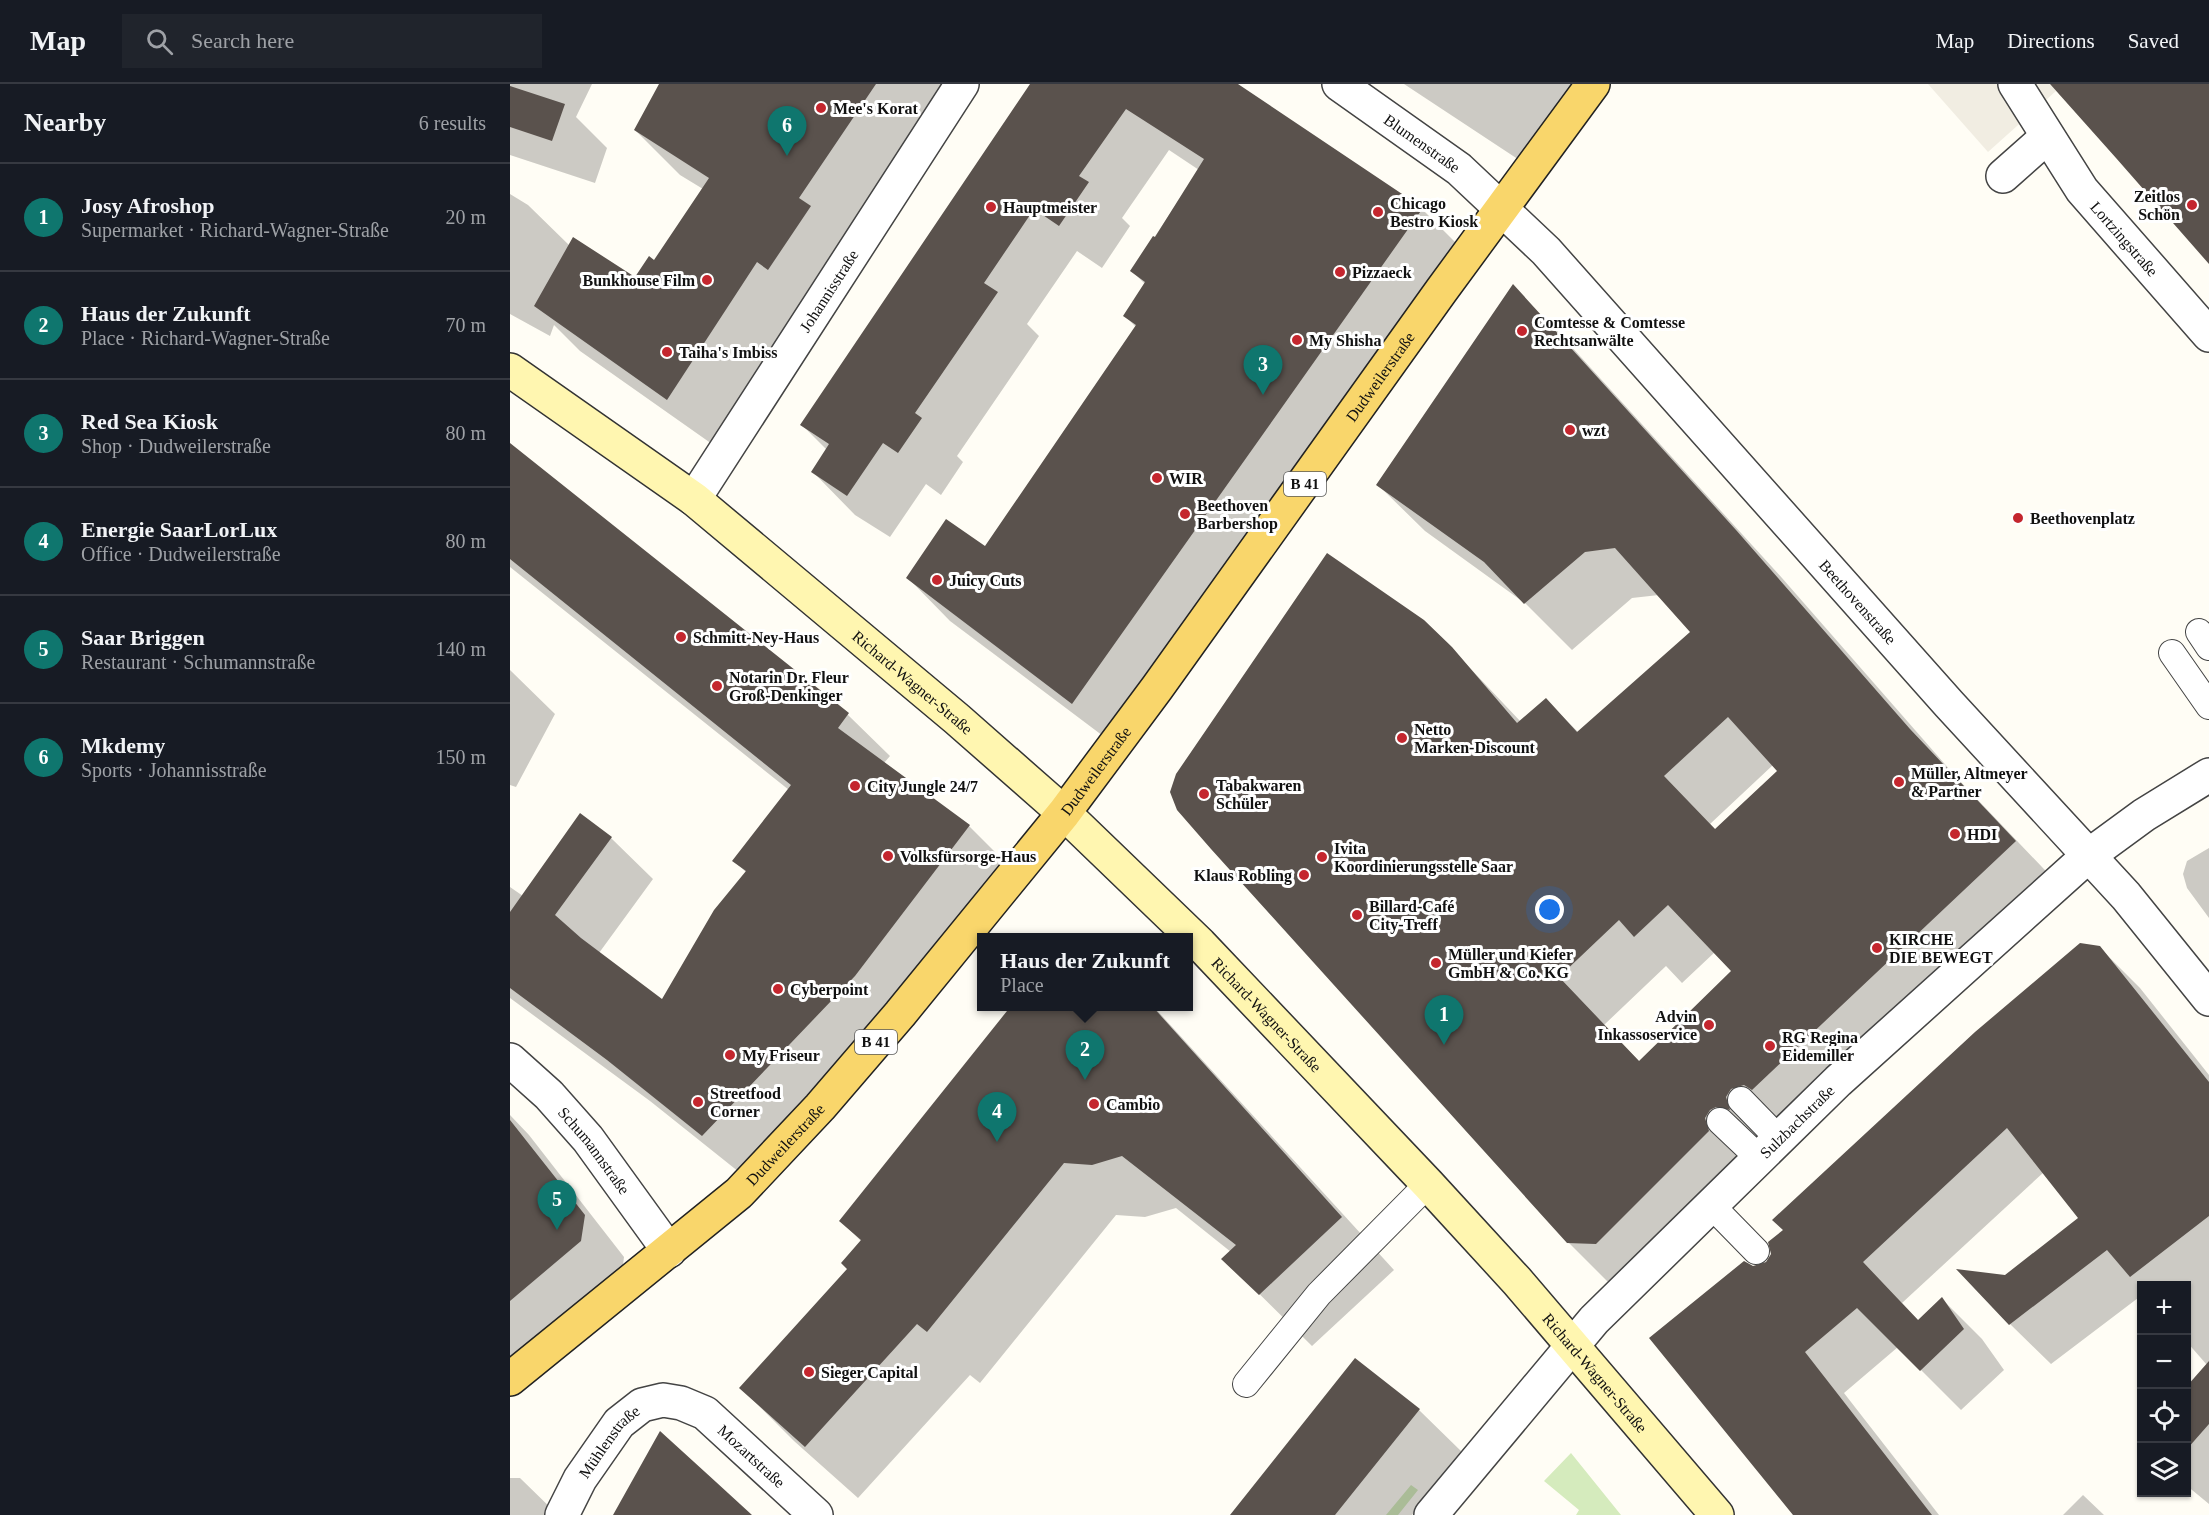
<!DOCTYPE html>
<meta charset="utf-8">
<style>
:root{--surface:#171b24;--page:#20242c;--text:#f1f3f6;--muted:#9ea1a6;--line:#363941;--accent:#0f766e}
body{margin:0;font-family:"Times New Roman",serif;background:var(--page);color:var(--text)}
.controls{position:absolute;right:18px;bottom:18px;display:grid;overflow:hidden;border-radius:0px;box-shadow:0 2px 4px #0004}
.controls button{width:54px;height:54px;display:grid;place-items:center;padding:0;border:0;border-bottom:2px solid var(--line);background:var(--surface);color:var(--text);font:30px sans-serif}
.you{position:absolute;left:1040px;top:826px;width:21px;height:21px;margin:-15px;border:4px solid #fff;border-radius:50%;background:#1a73e8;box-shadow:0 0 0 9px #1a73e833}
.badge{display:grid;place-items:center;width:39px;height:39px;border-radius:50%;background:var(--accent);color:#fff;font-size:20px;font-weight:700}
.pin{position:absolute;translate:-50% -50px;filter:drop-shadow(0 2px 3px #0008)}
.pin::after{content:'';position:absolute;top:32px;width:21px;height:18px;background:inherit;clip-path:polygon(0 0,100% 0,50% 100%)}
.popup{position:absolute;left:467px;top:849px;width:216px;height:78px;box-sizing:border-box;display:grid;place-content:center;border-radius:0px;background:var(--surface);filter:drop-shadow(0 2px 4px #0005);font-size:20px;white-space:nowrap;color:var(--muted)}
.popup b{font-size:22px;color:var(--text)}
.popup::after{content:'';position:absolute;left:50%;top:100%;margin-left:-12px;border:12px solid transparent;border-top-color:var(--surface)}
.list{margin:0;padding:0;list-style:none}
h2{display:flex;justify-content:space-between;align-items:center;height:78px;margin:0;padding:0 24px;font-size:26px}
h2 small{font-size:20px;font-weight:400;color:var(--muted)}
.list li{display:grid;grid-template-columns:39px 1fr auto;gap:18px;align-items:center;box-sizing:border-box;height:108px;padding:0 24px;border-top:2px solid var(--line)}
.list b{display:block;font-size:22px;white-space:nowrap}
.list p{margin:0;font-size:20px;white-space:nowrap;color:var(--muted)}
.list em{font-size:20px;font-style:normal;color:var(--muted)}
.icon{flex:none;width:33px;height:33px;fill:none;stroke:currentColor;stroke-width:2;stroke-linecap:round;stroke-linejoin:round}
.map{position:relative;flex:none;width:1699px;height:1431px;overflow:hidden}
header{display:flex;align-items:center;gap:36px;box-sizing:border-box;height:84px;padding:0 30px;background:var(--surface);border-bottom:2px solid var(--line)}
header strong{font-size:28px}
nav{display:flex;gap:33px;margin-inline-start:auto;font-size:21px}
.search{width:420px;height:54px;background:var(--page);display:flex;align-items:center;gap:15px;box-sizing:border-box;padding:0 21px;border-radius:0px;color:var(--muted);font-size:22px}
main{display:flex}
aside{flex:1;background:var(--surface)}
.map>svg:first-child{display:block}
.green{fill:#d5ebbd}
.plaza{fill:#f1ede2}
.shadow{fill:#0003;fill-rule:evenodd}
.building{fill:#5a524d;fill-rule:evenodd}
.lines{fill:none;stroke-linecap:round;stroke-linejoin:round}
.lane-casing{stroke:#444;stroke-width:28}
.street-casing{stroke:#444;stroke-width:36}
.secondary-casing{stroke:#333;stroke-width:36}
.primary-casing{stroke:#222;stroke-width:36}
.lane{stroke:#fff;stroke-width:26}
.street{stroke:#fff;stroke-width:33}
.secondary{stroke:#fff6b0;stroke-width:33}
.primary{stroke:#f9d66b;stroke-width:33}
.poi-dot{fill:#c4262e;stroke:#fff;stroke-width:2}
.labels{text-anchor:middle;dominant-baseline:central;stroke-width:6;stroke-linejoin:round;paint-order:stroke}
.shield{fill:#fff;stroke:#585858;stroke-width:1.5}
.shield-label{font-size:15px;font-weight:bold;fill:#111}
.poi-label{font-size:16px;font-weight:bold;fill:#111;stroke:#fff;text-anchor:start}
.street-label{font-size:16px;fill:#111;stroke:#fff}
</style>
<header>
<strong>Map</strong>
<div class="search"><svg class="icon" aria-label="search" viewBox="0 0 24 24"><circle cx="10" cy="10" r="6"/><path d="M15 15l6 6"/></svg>Search here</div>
<nav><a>Map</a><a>Directions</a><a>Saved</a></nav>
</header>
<main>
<aside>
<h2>Nearby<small>6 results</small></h2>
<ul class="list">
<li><span class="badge">1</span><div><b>Josy Afroshop</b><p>Supermarket · Richard-Wagner-Straße</p></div><em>20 m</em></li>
<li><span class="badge">2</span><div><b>Haus der Zukunft</b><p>Place · Richard-Wagner-Straße</p></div><em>70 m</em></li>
<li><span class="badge">3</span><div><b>Red Sea Kiosk</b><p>Shop · Dudweilerstraße</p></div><em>80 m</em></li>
<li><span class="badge">4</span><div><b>Energie SaarLorLux</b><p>Office · Dudweilerstraße</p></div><em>80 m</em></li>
<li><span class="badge">5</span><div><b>Saar Briggen</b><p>Restaurant · Schumannstraße</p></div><em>140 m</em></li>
<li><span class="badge">6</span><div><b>Mkdemy</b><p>Sports · Johannisstraße</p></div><em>150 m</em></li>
</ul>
</aside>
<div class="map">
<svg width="1699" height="1431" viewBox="0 0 1699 1431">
<rect width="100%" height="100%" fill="#fffdf5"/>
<!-- green -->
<path class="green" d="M 1061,1369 L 1111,1431 L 1066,1431 L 1069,1426 L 1034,1397 Z
M 901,1401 L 908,1406 L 888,1431 L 876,1431 Z"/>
<!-- plaza -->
<path class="plaza" d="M 1418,0 L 1540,0 L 1546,7 L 1478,68 Z"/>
<!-- shadow -->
<path class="shadow" d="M 0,0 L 82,0 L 66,33 L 97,64 L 85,99 L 0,71 Z
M 150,0 L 442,0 L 202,360 L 70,267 L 44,241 L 40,252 L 0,230 L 0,110 L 18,121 L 60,162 L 125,195 L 145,178 L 193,105 L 170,91 L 125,46 Z
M 523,0 L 725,0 L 912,125 L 955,168 L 605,661 L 440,537 L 398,494 L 475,464 L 626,243 L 615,232 L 635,200 L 622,187 L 689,86 L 659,66 L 612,134 L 620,142 L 592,184 L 567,167 L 517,240 L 529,252 L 447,372 L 453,378 L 431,411 L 416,400 L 380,453 L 345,431 L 303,388 L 317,366 L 292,341 Z
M 894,0 L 1083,0 L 1023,85 Z
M 1003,202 L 1049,249 L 1272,494 L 1447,694 L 1552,804 L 1105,1205 L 1058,1158 L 941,564 L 1011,638 L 1036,616 L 1069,649 L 1182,548 L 1149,511 L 1122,514 L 1062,566 L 1016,520 L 915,447 L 868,401 ZM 1263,681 L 1270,687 L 1206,746 L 1200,740 ZM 1205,868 L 1223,887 L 1130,978 L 1094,941 L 1156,882 L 1172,899 Z
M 0,361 L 338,631 L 380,672 L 374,679 L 459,742 L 501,784 L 234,1092 L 140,1017 L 0,914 L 0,803 L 13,812 L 101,754 L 143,795 L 89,869 L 153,917 L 237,789 L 224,777 L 279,706 L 0,483 Z
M 0,586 L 45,630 L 6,703 L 0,701 Z
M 1699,764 L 1699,834 L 1677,804 L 1673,790 L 1677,777 Z
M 1589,863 L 1630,904 L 1699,991 L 1699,1420 L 1676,1401 L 1676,1305 L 1697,1281 L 1676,1257 L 1676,1202 L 1632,1202 L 1632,1211 L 1541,1280 L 1500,1240 L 1495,1192 L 1570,1134 L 1534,1088 L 1392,1219 L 1409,1237 L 1432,1215 L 1472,1255 L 1494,1286 L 1451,1326 L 1388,1263 L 1334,1309 L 1429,1431 L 1285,1431 L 1242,1183 L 1257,1179 Z
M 504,922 L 643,922 L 884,1186 L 802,1262 L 714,1175 L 721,1168 L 666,1124 L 635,1133 L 606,1131 L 470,1299 L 460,1291 L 348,1414 L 284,1357 L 231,1304 L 339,1185 L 351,1157 L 331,1137 Z
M 0,1031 L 19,1051 L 114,1173 L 111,1197 L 0,1291 Z
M 909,1326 L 952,1368 L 902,1431 L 722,1431 Z
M 0,1394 L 10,1394 L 48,1431 L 0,1431 Z
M 1573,1411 L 1594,1431 L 1553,1431 Z"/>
<!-- building -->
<path class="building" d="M 149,0 L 366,0 L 289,114 L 301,122 L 258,186 L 247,178 L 157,316 L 24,222 L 63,153 L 125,193 L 139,172 L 144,176 L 199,94 L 124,46 Z
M 520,0 L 728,0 L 913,124 L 562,620 L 396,494 L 436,435 L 475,462 L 626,241 L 613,232 L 635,198 L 620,187 L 643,152 L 645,153 L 694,75 L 616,25 L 569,92 L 579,98 L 549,142 L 524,125 L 474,199 L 488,208 L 405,329 L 412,334 L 388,369 L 373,359 L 337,412 L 301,388 L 319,360 L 290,341 Z
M 1540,0 L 1699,0 L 1699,180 L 1606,74 Z
M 0,2 L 55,20 L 42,57 L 0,43 Z
M 1003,200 L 1226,446 L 1400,645 L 1506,757 L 1242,1006 L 1234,1001 L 1221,1005 L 1216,1013 L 1220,1026 L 1206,1023 L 1200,1026 L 1195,1034 L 1199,1047 L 1086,1160 L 1057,1159 L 701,765 L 667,726 L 660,708 L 666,690 L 817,469 L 914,536 L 942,563 L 1007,639 L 1036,614 L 1067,648 L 1180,548 L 1105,464 L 1075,468 L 1014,520 L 974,478 L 866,401 ZM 1218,633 L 1267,687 L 1205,745 L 1154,692 ZM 1158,821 L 1221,887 L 1129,977 L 1049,893 L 1109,836 L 1124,853 Z
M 0,359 L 339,629 L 328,644 L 460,741 L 345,892 L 192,1052 L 97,976 L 0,904 L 0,828 L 70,729 L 102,753 L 45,831 L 71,854 L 152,915 L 204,826 L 236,787 L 222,777 L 281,701 L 0,475 Z
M 1570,859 L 1590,862 L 1699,998 L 1699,1132 L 1620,1193 L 1597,1166 L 1499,1241 L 1446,1185 L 1495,1191 L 1568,1134 L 1497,1044 L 1353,1178 L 1408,1236 L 1432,1213 L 1454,1245 L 1410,1287 L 1347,1224 L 1295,1268 L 1422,1431 L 1283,1431 L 1139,1254 L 1234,1177 L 1243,1182 L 1256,1178 L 1261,1170 L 1258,1158 L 1273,1146 L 1262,1136 L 1465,948 Z
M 501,922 L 642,922 L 832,1133 L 749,1211 L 711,1175 L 726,1161 L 612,1072 L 582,1081 L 554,1079 L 417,1248 L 407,1240 L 295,1363 L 229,1304 L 337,1185 L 331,1179 L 351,1156 L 329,1137 Z
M 0,1036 L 75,1131 L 71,1157 L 0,1217 Z
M 845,1274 L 910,1325 L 825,1431 L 720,1431 Z
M 1699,1277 L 1699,1340 L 1677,1365 L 1677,1302 Z
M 150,1347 L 206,1398 L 242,1431 L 103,1431 Z"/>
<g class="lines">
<defs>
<path id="lane" d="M 1689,548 L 1699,563
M 1662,569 L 1699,622
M 1231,1016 L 1269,1055
M 1210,1037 L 1249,1074
M 1201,1121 L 1246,1167
M 736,1300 L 809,1210 L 918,1100"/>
<g id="street">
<path id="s1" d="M 829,0 L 949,85 L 1036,167 L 1439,620 L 1616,812 L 1699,915"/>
<path id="s2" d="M 1505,0 L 1572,106 L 1699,251"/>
<path d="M 1493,92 L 1537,53"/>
<path id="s3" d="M 184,415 L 452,0"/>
<path id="s4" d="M 0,976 L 39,1011 L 78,1055 L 159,1167"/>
<path id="s5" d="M 52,1431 L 70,1395 L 109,1339 L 132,1321 L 153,1316 L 171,1319 L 195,1329 L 306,1431"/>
<path id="s6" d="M 921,1431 L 1084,1236 L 1328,997 L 1578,772 L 1634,731 L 1699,691"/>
</g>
<g id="secondary">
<path id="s7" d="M 0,286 L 184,415 L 447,635 L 554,729 L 690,860 L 918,1100 L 1007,1197 L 1207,1431"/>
</g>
<g id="primary">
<path id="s8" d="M 0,1295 L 229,1109 L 310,1023 L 390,930 L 554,729 L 647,604 L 931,207 L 1083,0"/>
</g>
</defs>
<!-- lane casing -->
<use href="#lane" class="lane-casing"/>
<!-- street casing -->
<use href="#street" class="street-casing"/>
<!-- secondary casing -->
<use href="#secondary" class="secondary-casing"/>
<!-- primary casing -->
<use href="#primary" class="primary-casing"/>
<!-- lane -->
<use href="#lane" class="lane"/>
<!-- street -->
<use href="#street" class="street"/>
<!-- secondary -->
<use href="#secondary" class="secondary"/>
<!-- primary -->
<use href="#primary" class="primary"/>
</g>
<!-- markers -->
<g class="poi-dot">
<circle cx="311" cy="24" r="6"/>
<circle cx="1682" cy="121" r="6"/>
<circle cx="481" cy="123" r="6"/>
<circle cx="868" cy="128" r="6"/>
<circle cx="830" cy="188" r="6"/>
<circle cx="197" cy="196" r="6"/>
<circle cx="1012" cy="247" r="6"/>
<circle cx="787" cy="256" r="6"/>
<circle cx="157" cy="268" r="6"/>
<circle cx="1060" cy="346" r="6"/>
<circle cx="647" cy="394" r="6"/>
<circle cx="675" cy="430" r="6"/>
<circle cx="1508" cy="434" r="6"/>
<circle cx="427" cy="496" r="6"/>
<circle cx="171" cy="553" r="6"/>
<circle cx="207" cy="602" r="6"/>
<circle cx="892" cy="654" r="6"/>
<circle cx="1389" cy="698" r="6"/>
<circle cx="345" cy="702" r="6"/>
<circle cx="694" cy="710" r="6"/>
<circle cx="1445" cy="750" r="6"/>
<circle cx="378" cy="772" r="6"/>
<circle cx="812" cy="773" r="6"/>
<circle cx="794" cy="791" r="6"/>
<circle cx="847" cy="831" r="6"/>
<circle cx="1367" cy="864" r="6"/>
<circle cx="926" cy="879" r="6"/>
<circle cx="268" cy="905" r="6"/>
<circle cx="1199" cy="941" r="6"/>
<circle cx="1260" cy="962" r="6"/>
<circle cx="220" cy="971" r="6"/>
<circle cx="188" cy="1018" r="6"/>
<circle cx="584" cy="1020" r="6"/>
<circle cx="299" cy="1288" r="6"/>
</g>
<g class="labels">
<!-- shield labels -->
<g class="shield">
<rect x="774" y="388" width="42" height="24" rx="4.5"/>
<rect x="345" y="946" width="42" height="24" rx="4.5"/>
</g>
<g class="shield-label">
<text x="795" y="400">B 41</text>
<text x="366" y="958">B 41</text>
</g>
<!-- poi labels -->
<g class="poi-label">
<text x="323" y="24">Mee's Korat</text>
<text x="1670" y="112" text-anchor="end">Zeitlos<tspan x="1670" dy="18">Schön</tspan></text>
<text x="880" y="119">Chicago<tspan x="880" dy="18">Bestro Kiosk</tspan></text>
<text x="493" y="123">Hauptmeister</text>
<text x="842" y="188">Pizzaeck</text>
<text x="185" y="196" text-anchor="end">Bunkhouse Film</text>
<text x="1024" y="238">Comtesse &amp; Comtesse<tspan x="1024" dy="18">Rechtsanwälte</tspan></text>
<text x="799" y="256">My Shisha</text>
<text x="169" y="268">Taiha's Imbiss</text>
<text x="1072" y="346">wzt</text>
<text x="659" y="394">WIR</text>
<text x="687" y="421">Beethoven<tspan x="687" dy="18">Barbershop</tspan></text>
<text x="1520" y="434">Beethovenplatz</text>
<text x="439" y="496">Juicy Cuts</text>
<text x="183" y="553">Schmitt-Ney-Haus</text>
<text x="219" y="593">Notarin Dr. Fleur<tspan x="219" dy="18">Groß-Denkinger</tspan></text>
<text x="904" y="645">Netto<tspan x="904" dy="18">Marken-Discount</tspan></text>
<text x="1401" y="689">Müller, Altmeyer<tspan x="1401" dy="18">&amp; Partner</tspan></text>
<text x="706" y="701">Tabakwaren<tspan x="706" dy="18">Schüler</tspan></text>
<text x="357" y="702">City Jungle 24/7</text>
<text x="1457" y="750">HDI</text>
<text x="824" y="764">Ivita<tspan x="824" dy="18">Koordinierungsstelle Saar</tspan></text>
<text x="390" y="772">Volksfürsorge-Haus</text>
<text x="782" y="791" text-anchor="end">Klaus Robling</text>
<text x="859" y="822">Billard-Café<tspan x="859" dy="18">City-Treff</tspan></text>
<text x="1379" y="855">KIRCHE<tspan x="1379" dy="18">DIE BEWEGT</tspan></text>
<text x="938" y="870">Müller und Kiefer<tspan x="938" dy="18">GmbH &amp; Co. KG</tspan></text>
<text x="280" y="905">Cyberpoint</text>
<text x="1187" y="932" text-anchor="end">Advin<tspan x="1187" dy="18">Inkassoservice</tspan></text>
<text x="1272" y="953">RG Regina<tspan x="1272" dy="18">Eidemiller</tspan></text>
<text x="232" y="971">My Friseur</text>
<text x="200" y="1009">Streetfood<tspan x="200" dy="18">Corner</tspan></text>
<text x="596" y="1020">Cambio</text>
<text x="311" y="1288">Sieger Capital</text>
</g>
<!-- street labels -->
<g class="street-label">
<text stroke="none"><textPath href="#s1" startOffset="102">Blumenstraße</textPath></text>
<text stroke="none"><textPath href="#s2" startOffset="190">Lortzingstraße</textPath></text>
<text stroke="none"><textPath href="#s3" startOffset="248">Johannisstraße</textPath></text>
<text stroke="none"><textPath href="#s8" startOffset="1334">Dudweilerstraße</textPath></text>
<text stroke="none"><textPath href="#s1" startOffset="736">Beethovenstraße</textPath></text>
<text stroke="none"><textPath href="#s7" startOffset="510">Richard-Wagner-Straße</textPath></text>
<text stroke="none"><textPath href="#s8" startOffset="848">Dudweilerstraße</textPath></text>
<text stroke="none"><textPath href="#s7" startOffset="996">Richard-Wagner-Straße</textPath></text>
<text stroke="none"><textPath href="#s6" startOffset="538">Sulzbachstraße</textPath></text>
<text stroke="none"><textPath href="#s8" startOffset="362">Dudweilerstraße</textPath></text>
<text stroke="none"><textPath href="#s4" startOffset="124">Schumannstraße</textPath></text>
<text stroke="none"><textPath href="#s7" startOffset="1482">Richard-Wagner-Straße</textPath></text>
<text stroke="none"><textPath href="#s5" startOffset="88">Mühlenstraße</textPath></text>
<text stroke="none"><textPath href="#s5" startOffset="267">Mozartstraße</textPath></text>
</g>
</g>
</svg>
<div class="controls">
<button>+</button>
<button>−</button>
<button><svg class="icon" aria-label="locate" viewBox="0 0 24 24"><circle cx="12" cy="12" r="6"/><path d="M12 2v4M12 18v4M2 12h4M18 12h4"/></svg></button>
<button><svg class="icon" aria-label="layers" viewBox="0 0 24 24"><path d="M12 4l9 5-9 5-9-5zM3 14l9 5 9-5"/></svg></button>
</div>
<div class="you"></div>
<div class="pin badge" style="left:934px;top:961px">1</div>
<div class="pin badge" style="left:575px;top:996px">2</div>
<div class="popup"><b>Haus der Zukunft</b>Place</div>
<div class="pin badge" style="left:753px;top:311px">3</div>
<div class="pin badge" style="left:487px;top:1058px">4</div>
<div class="pin badge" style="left:47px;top:1146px">5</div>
<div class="pin badge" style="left:277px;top:72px">6</div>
</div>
</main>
